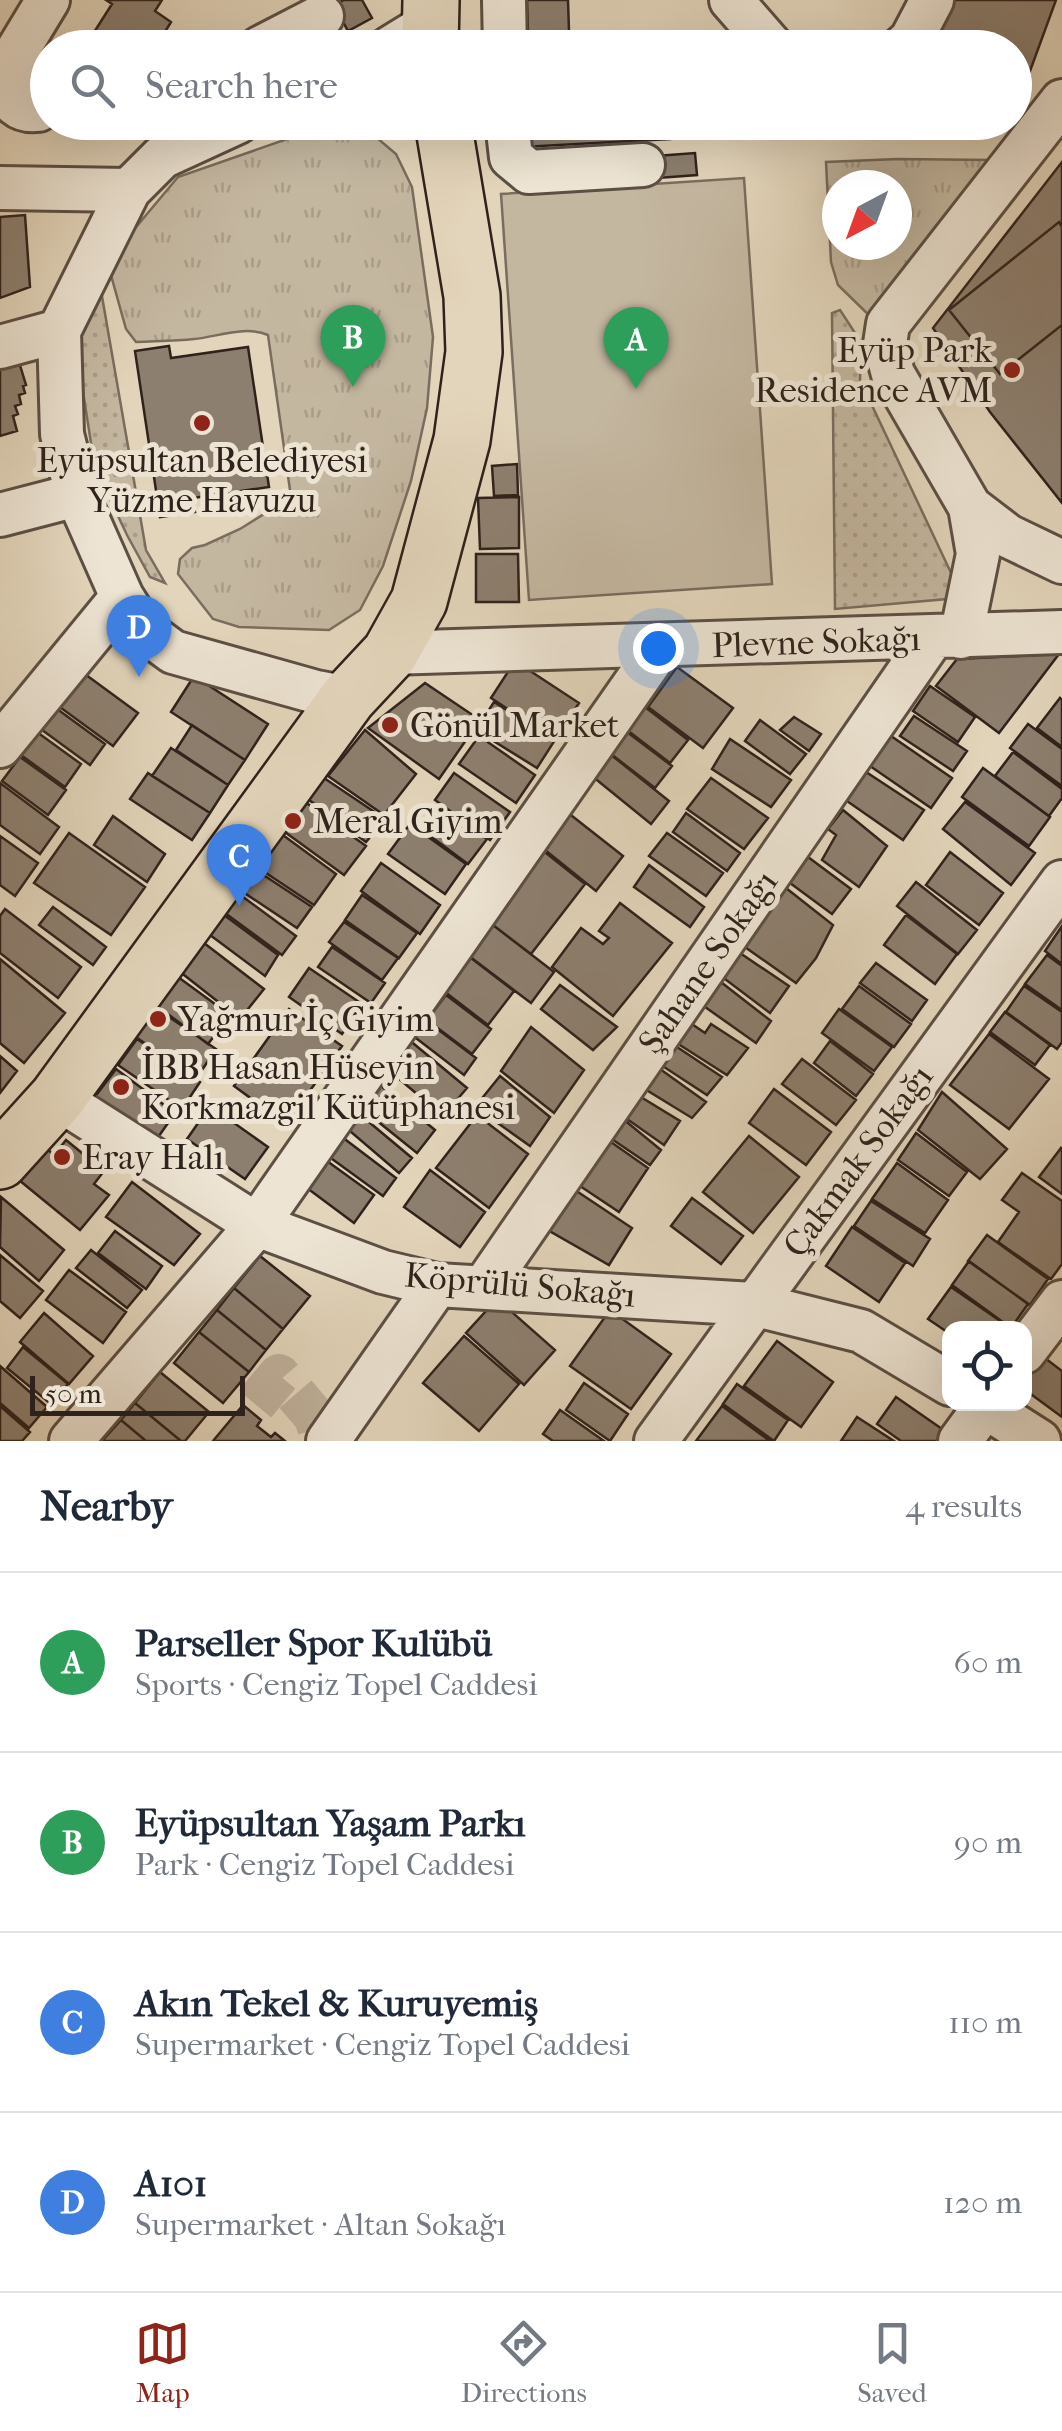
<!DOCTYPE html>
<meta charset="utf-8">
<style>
:root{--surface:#fff;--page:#f6f6f7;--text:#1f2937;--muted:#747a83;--line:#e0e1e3;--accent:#8f2418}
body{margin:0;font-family:"IM FELL French Canon",serif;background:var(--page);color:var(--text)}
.controls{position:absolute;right:30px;bottom:30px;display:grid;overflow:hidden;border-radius:20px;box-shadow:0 10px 40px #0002}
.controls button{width:90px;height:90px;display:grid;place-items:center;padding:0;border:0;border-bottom:2px solid var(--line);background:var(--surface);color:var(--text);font:50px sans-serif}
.compass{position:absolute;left:822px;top:170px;width:90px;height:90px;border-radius:50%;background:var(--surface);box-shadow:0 10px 40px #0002;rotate:221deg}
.scale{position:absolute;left:30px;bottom:25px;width:215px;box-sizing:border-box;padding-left:10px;border:5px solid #2f221c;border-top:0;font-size:28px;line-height:35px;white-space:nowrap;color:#2f221c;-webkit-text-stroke:8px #ede4d3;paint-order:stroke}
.you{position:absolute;left:658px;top:648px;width:35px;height:35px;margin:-25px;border:8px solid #fff;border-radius:50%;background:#1a73e8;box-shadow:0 0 0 15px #1a73e833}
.badge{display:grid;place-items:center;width:65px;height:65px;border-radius:50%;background:var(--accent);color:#fff;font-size:32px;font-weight:700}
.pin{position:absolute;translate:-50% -82px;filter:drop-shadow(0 2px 5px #0008)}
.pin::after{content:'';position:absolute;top:52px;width:35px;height:30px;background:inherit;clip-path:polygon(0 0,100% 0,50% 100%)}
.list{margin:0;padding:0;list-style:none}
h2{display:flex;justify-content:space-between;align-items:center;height:130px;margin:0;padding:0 40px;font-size:42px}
h2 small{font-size:32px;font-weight:400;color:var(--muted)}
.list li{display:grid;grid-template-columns:65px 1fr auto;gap:30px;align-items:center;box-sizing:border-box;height:180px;padding:0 40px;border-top:2px solid var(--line)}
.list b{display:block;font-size:38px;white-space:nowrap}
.list p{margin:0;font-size:32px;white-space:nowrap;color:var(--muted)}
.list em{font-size:32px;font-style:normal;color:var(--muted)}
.icon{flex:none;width:55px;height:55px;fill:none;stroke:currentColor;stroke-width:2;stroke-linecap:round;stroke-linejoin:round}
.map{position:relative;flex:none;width:1062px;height:1441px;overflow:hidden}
.search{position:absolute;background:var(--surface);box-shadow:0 10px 40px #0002;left:30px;right:30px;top:30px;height:110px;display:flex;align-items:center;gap:25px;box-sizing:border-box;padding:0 35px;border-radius:55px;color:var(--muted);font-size:38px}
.sheet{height:850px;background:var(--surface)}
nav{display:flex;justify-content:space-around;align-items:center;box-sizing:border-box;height:140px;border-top:2px solid var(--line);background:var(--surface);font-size:28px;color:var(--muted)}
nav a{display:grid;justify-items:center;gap:5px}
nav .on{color:var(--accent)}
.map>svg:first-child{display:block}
.grass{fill:url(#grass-dots);stroke:#7a6c5e;stroke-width:2.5}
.park{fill:url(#park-tufts);stroke:#7a6c5e;stroke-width:2.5;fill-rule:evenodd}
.pitch{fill:#c4b7a0;stroke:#7a6c5e;stroke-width:2.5}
.building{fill:#8d7f6f;stroke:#2f221c;stroke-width:2.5}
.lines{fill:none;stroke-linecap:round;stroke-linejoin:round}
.minor-tunnel{stroke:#bfb19b;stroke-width:42;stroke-dasharray:42 21;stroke-linecap:butt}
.minor-casing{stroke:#5c4f44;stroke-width:48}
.major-casing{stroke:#2f221c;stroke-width:60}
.minor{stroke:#ede4d3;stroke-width:42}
.major{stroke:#e3d5bb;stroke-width:55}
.poi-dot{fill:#8f2418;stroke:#ede4d3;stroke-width:4}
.labels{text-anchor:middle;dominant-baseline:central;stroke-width:10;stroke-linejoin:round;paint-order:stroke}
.poi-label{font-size:35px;fill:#2f221c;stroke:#ede4d3;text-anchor:start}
.street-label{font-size:35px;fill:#2f221c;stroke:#ede4d3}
</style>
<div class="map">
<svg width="1062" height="1441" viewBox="0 0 1062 1441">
<defs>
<pattern id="grass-dots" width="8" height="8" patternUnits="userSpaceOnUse" patternTransform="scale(2.5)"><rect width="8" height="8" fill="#c4b7a0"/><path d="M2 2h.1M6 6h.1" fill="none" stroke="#a99d89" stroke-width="1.8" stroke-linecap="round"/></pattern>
<pattern id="park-tufts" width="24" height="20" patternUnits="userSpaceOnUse" patternTransform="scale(2.5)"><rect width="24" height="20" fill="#c4b7a0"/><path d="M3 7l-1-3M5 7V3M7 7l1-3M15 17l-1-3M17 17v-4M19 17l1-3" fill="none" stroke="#a99d89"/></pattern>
</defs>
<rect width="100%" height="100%" fill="#e3d5bb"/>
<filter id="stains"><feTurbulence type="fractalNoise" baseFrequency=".002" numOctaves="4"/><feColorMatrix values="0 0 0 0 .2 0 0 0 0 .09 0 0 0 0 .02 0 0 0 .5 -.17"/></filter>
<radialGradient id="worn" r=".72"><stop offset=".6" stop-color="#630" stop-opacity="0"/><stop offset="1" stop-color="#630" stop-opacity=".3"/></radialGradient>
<!-- grass -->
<path class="grass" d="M 99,279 L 146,550 L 165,583 L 150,577 L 127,535 L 101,480 L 91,443 L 78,360 L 77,319 Z
M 840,310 L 861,342 L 860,380 L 953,577 L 947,599 L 835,609 L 832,313 Z"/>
<!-- park -->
<path class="park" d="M 333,123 L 347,123 L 369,131 L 396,154 L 412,187 L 433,337 L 427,408 L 411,481 L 383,566 L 360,610 L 329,630 L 239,627 L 213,619 L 178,574 L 180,559 L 192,548 L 205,545 L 240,529 L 291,497 L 268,335 C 246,325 217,337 194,339 C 175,341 155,341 136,342 L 126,329 L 109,268 L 116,251 L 178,177 Z
M 898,159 L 992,160 L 874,320 L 838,285 L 831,262 L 826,162 ZM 837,185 L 897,185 L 897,245 L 837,245 Z"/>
<!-- pitch -->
<path class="pitch" d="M 744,178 L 772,584 L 529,600 L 501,194 Z"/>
<!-- building -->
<path class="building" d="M 106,0 L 162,0 L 155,11 L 171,22 L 155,48 L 84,48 L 112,4 Z
M 344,0 L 362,0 L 372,18 L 348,31 L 334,5 Z
M 527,0 L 568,0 L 569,31 L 528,33 Z
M 952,0 L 1056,0 L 1026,82 L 1014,78 L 1014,48 L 935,48 Z
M 625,33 L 626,48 L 563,48 L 563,37 Z
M 557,34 L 558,48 L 528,48 L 528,35 Z
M 521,122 L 670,122 L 670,139 L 522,147 Z
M 695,153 L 697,175 L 658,178 L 656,156 Z
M 1062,162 L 1062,503 L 990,412 L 933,328 Z
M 25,215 L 30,287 L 0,298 L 0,217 Z
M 1059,222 L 1062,227 L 1062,325 L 1000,374 L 949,310 Z
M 169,346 L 171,358 L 248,347 L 269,487 L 193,498 L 195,512 L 160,517 L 135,351 Z
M 19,362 L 26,385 L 23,386 L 25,393 L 19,395 L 21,404 L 15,406 L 18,414 L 13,416 L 17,431 L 0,436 L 0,368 Z
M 517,464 L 518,495 L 494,496 L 492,466 Z
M 519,497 L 519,548 L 480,549 L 478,498 Z
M 476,554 L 518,554 L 519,602 L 476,602 Z
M 1059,654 L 999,733 L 936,686 L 957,659 Z
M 515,661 L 579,703 L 555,740 L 491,698 Z
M 677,667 L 733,708 L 703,748 L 648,707 Z
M 78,669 L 138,713 L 113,746 L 53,702 Z
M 194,676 L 268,724 L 245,760 L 171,712 Z
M 425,683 L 480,720 L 439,779 L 368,728 Z
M 930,686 L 975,717 L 958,742 L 913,711 Z
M 1060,698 L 1062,700 L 1062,747 L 1037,728 Z
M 494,702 L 555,740 L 537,768 L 476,730 Z
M 53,706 L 105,744 L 90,765 L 38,727 Z
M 645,707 L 688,740 L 670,763 L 627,730 Z
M 914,716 L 967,751 L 953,771 L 900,736 Z
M 794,717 L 821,734 L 809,751 L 780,730 Z
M 760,720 L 806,754 L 790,774 L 745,741 Z
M 1028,724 L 1062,749 L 1062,786 L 1010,748 Z
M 192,725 L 245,760 L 228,785 L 176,750 Z
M 30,727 L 81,764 L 65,787 L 14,750 Z
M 365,730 L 416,774 L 384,815 L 328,776 Z
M 627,732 L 672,766 L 655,788 L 611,754 Z
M 479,736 L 535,775 L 516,803 L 459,764 Z
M 891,736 L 952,778 L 931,808 L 870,766 Z
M 730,739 L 791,780 L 771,807 L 712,769 Z
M 171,748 L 228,785 L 210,813 L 152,776 Z
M 1013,752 L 1062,789 L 1062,798 L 1049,816 L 995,776 Z
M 610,754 L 669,801 L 651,824 L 592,776 Z
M 20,757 L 66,790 L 48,815 L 2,781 Z
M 983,768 L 1050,817 L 1029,846 L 962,797 Z
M 863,770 L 924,810 L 903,840 L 844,799 Z
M 148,773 L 210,813 L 192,840 L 130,799 Z
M 454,773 L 510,812 L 490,840 L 435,800 Z
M 318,774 L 385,819 L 366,842 L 301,794 Z
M 711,778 L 768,818 L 744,849 L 687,809 Z
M 0,783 L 59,827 L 40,854 L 0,825 Z
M 301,799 L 366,846 L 344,875 L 278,827 Z
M 965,802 L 1035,853 L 1011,885 L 943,829 Z
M 444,808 L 487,839 L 468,864 L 426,833 Z
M 843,810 L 887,846 L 859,887 L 822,860 L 836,835 L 828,829 Z
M 567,812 L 623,856 L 596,891 L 540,846 Z
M 686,813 L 740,853 L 727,871 L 673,832 Z
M 113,816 L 165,854 L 147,882 L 94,845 Z
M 410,824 L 466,864 L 445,894 L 388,854 Z
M 276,830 L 336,874 L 314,905 L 251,863 Z
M 69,833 L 145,887 L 111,935 L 34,883 Z
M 667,833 L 723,873 L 706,896 L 649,856 Z
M 0,836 L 38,863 L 15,896 L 0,885 Z
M 541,849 L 585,884 L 531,954 L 489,922 Z
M 950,852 L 1003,893 L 979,925 L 926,885 Z
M 808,857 L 851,889 L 832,914 L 790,883 Z
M 381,863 L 440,905 L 420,934 L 361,891 Z
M 649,865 L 704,907 L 690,927 L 634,887 Z
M 250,866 L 312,907 L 297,928 L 234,886 Z
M 916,882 L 977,930 L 958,954 L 897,906 Z
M 786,888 L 833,925 L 816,958 L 796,983 L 742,945 Z
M 239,894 L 296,936 L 282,955 L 225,913 Z
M 362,895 L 417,933 L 399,958 L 345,920 Z
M 620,903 L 672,943 L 613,1016 L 552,967 L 581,928 L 603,944 L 609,938 L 599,931 Z
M 53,907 L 106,947 L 93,965 L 39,925 Z
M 5,909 L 81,967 L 58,998 L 0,953 L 0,916 Z
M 224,915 L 278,955 L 265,976 L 210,935 Z
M 906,915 L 957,954 L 935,984 L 884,945 Z
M 344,922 L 398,958 L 382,980 L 329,942 Z
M 489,922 L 554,972 L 531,1003 L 465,953 Z
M 1062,926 L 1062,964 L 1045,951 Z
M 204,943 L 264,989 L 240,1019 L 179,971 Z
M 332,947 L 385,983 L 371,1003 L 318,967 Z
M 734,949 L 789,986 L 770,1013 L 717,973 Z
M 1047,955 L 1062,966 L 1062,1010 L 1025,984 Z
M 471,958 L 514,991 L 488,1025 L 445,992 Z
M 0,959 L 65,1013 L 24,1063 L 0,1043 Z
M 876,963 L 927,1000 L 912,1021 L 860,983 Z
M 309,968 L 362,1004 L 342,1034 L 289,997 Z
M 178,977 L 230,1015 L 208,1044 L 157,1006 Z
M 717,979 L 771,1021 L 756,1043 L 698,1002 Z
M 560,985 L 617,1027 L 593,1050 L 541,1009 Z
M 859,986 L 911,1024 L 894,1047 L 842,1009 Z
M 1024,986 L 1062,1012 L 1062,1042 L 1057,1049 L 1006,1012 Z
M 446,995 L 491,1029 L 472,1054 L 427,1020 Z
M 153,1006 L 216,1049 L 196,1079 L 133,1035 Z
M 289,1009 L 342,1046 L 286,1124 L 234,1086 Z
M 839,1009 L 892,1047 L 874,1071 L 822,1033 Z
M 1005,1012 L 1050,1045 L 1035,1065 L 990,1032 Z
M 424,1019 L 476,1058 L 464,1075 L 412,1035 Z
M 686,1020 L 705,1033 L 711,1024 L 748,1048 L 727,1075 L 672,1040 Z
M 531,1027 L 584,1070 L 554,1113 L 501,1071 Z
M 989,1034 L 1049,1079 L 1009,1129 L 950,1085 Z
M 137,1039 L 200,1082 L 182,1109 L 118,1065 Z
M 408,1039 L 467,1088 L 443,1116 L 385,1067 Z
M 830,1041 L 873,1074 L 856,1096 L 814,1063 Z
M 671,1043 L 722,1077 L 707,1095 L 658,1063 Z
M 0,1056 L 17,1071 L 0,1093 Z
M 802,1059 L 856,1100 L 836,1125 L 782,1084 Z
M 653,1064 L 706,1102 L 692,1118 L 640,1086 Z
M 116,1069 L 175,1113 L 154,1143 L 88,1106 Z
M 500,1076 L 550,1117 L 530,1146 L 475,1107 Z
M 380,1085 L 435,1130 L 417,1153 L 361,1108 Z
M 774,1089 L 831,1132 L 806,1165 L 749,1123 Z
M 631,1091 L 680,1121 L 664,1145 L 617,1112 Z
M 942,1092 L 1007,1149 L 980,1179 L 918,1130 Z
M 210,1106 L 268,1147 L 245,1179 L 187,1139 Z
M 357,1112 L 412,1158 L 399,1173 L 344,1126 Z
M 617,1114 L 661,1150 L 650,1165 L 603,1133 Z
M 477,1115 L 528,1154 L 489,1208 L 436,1168 Z
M 916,1133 L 967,1172 L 949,1196 L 898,1160 Z
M 601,1135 L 648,1168 L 619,1212 L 571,1180 Z
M 749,1136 L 799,1177 L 753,1233 L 703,1192 Z
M 342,1137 L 396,1178 L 383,1196 L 328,1156 Z
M 66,1140 L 104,1171 L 94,1184 L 109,1195 L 80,1230 L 19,1180 L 46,1148 L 54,1155 Z
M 1061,1148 L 1062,1149 L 1062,1194 L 1039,1177 Z
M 327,1161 L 374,1195 L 354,1223 L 307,1188 Z
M 897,1163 L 948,1200 L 925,1233 L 872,1199 Z
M 430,1170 L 485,1212 L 460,1247 L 404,1207 Z
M 1022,1173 L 1062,1201 L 1062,1264 L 1051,1279 L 998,1242 L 1019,1212 L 1002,1200 Z
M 132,1182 L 200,1234 L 174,1265 L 106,1217 Z
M 566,1184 L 632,1228 L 609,1265 L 539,1225 Z
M 1,1197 L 64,1250 L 39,1281 L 0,1247 Z
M 692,1198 L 743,1236 L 721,1264 L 671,1226 Z
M 871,1201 L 930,1239 L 913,1266 L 854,1226 Z
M 852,1227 L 905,1263 L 879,1302 L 826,1266 Z
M 115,1231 L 162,1266 L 146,1289 L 98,1253 Z
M 987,1235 L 1048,1279 L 1030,1305 L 968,1261 Z
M 91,1250 L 142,1290 L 127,1308 L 76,1268 Z
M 0,1255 L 43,1291 L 20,1318 L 0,1301 Z
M 260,1256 L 310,1296 L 283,1329 L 234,1288 Z
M 969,1261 L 1028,1304 L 1011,1328 L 952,1285 Z
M 69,1270 L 126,1312 L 103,1343 L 46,1300 Z
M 951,1287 L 1009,1327 L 1008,1328 L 950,1328 L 950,1334 L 928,1319 Z
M 234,1288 L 283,1329 L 266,1350 L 217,1310 Z
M 497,1299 L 555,1350 L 524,1385 L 466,1333 Z
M 217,1310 L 266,1350 L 249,1372 L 199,1332 Z
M 610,1310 L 671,1354 L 631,1409 L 570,1366 Z
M 44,1313 L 93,1356 L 69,1384 L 20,1342 Z
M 199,1332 L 249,1372 L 223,1403 L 174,1363 Z
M 464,1336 L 519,1384 L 479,1431 L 423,1383 Z
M 777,1341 L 833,1382 L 801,1427 L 744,1386 Z
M 23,1347 L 68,1384 L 51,1404 L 7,1368 Z
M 1037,1352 L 1062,1371 L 1062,1417 L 1024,1389 L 1024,1368 Z
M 0,1366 L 47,1407 L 29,1428 L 0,1403 Z
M 160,1372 L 209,1412 L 185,1441 L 181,1441 L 135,1403 Z
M 584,1383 L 628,1414 L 610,1441 L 566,1410 Z
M 737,1384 L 788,1420 L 774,1441 L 723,1404 Z
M 896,1397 L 945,1431 L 938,1441 L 901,1441 L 877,1424 Z
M 135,1403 L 181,1441 L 146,1441 L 121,1420 Z
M 243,1405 L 261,1420 L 257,1426 L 271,1437 L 275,1433 L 285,1441 L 213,1441 Z
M 0,1406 L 30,1432 L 22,1441 L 0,1441 Z
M 722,1406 L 770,1441 L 696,1441 Z
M 560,1410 L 604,1441 L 553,1441 L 543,1434 Z
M 857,1417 L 894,1441 L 841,1441 Z
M 121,1420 L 146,1441 L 102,1441 Z"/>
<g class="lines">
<!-- minor-tunnel -->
<path class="minor-tunnel" d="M 255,1404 L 279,1375 L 315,1417 L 322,1441"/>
<defs>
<path id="minor" d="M 731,0 L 773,48
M 504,1 L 505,48
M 260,48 L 322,16
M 390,48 L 429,24
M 902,48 L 911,40 L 932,0
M 48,102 L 38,110 C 20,112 8,103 8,84 L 18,70 L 16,53 L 48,0
M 238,122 L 162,157 L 129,190 L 59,331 L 62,434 L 77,495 L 122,597 L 142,629 L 173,652 L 316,692 L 348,698
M 507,122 L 511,157 L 529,172 L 643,165
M 0,188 L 129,190
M 0,347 L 59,331
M 970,507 L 1008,536 L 1062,562
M 0,515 L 77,495
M 961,637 L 978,554 L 970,507 L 893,374 L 885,344 L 888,324 L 1062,101
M 390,653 L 1062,632
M 0,746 L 122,597
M 57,1098 L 257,1225 L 383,1272 L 437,1285 L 753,1304 L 861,1331 L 950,1384
M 484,1287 L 932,638
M 1024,1352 L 1062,1302
M 981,1404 L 1039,1441
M 71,1441 L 257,1225 L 661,646
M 328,1441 L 437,1285
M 656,1441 L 1062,882
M 960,1441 L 987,1404"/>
<path id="major" d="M 430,48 L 431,0
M 0,1161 L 57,1098 L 348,698 L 390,653 L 419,601 L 462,440 L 474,352 L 472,296 L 443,122"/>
</defs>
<!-- minor casing -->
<use href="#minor" class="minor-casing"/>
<!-- major casing -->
<use href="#major" class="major-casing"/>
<!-- minor -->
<use href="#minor" class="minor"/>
<!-- major -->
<use href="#major" class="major"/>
</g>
<!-- markers -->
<g class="poi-dot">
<circle cx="1012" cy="370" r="10"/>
<circle cx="202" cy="423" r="10"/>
<circle cx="390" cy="725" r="10"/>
<circle cx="293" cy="821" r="10"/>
<circle cx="158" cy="1019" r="10"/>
<circle cx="121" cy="1087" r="10"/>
<circle cx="62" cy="1157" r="10"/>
</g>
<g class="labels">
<!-- poi labels -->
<g class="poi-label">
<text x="992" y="350" text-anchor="end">Eyüp Park<tspan x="992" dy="40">Residence AVM</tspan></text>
<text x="202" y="460" text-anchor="middle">Eyüpsultan Belediyesi<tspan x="202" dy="40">Yüzme Havuzu</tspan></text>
<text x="410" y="725">Gönül Market</text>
<text x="313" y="821">Meral Giyim</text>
<text x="178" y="1019">Yağmur İç Giyim</text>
<text x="141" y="1067">İBB Hasan Hüseyin<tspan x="141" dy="40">Korkmazgil Kütüphanesi</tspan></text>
<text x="82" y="1157">Eray Halı</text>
</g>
<!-- street labels -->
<g class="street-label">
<text transform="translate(816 642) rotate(-2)">Plevne Sokağı</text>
<text transform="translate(708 962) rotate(-55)">Şahane Sokağı</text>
<text transform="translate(858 1161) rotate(-54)">Çakmak Sokağı</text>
<text transform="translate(520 1285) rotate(5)">Köprülü Sokağı</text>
</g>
</g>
<rect width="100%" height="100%" filter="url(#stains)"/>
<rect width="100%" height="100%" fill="url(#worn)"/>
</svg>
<div class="controls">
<button><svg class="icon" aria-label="locate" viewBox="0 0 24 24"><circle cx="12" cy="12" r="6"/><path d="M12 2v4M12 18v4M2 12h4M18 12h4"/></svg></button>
</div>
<svg class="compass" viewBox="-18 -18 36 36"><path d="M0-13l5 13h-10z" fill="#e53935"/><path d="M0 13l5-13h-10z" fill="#747a83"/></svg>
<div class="scale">50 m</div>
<div class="you"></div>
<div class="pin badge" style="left:636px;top:389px;background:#2e9e5b">A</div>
<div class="pin badge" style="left:353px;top:387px;background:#2e9e5b">B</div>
<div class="pin badge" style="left:239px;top:906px;background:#3f7fe0">C</div>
<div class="pin badge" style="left:139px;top:677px;background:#3f7fe0">D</div>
<div class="search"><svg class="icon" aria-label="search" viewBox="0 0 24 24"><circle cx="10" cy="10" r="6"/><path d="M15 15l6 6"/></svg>Search here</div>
</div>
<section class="sheet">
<h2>Nearby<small>4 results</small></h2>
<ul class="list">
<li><span class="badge" style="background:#2e9e5b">A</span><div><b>Parseller Spor Kulübü</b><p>Sports · Cengiz Topel Caddesi</p></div><em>60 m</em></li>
<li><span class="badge" style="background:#2e9e5b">B</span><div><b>Eyüpsultan Yaşam Parkı</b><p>Park · Cengiz Topel Caddesi</p></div><em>90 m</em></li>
<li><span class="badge" style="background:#3f7fe0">C</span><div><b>Akın Tekel &amp; Kuruyemiş</b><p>Supermarket · Cengiz Topel Caddesi</p></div><em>110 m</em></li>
<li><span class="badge" style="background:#3f7fe0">D</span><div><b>A101</b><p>Supermarket · Altan Sokağı</p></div><em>120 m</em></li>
</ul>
</section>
<nav>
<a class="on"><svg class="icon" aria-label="map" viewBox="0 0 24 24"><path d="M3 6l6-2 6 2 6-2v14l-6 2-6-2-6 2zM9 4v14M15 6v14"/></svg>Map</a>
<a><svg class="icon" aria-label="directions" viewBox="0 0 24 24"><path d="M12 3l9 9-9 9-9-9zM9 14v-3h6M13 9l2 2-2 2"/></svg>Directions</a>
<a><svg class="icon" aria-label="saved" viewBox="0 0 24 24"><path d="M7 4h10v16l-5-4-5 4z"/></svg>Saved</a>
</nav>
